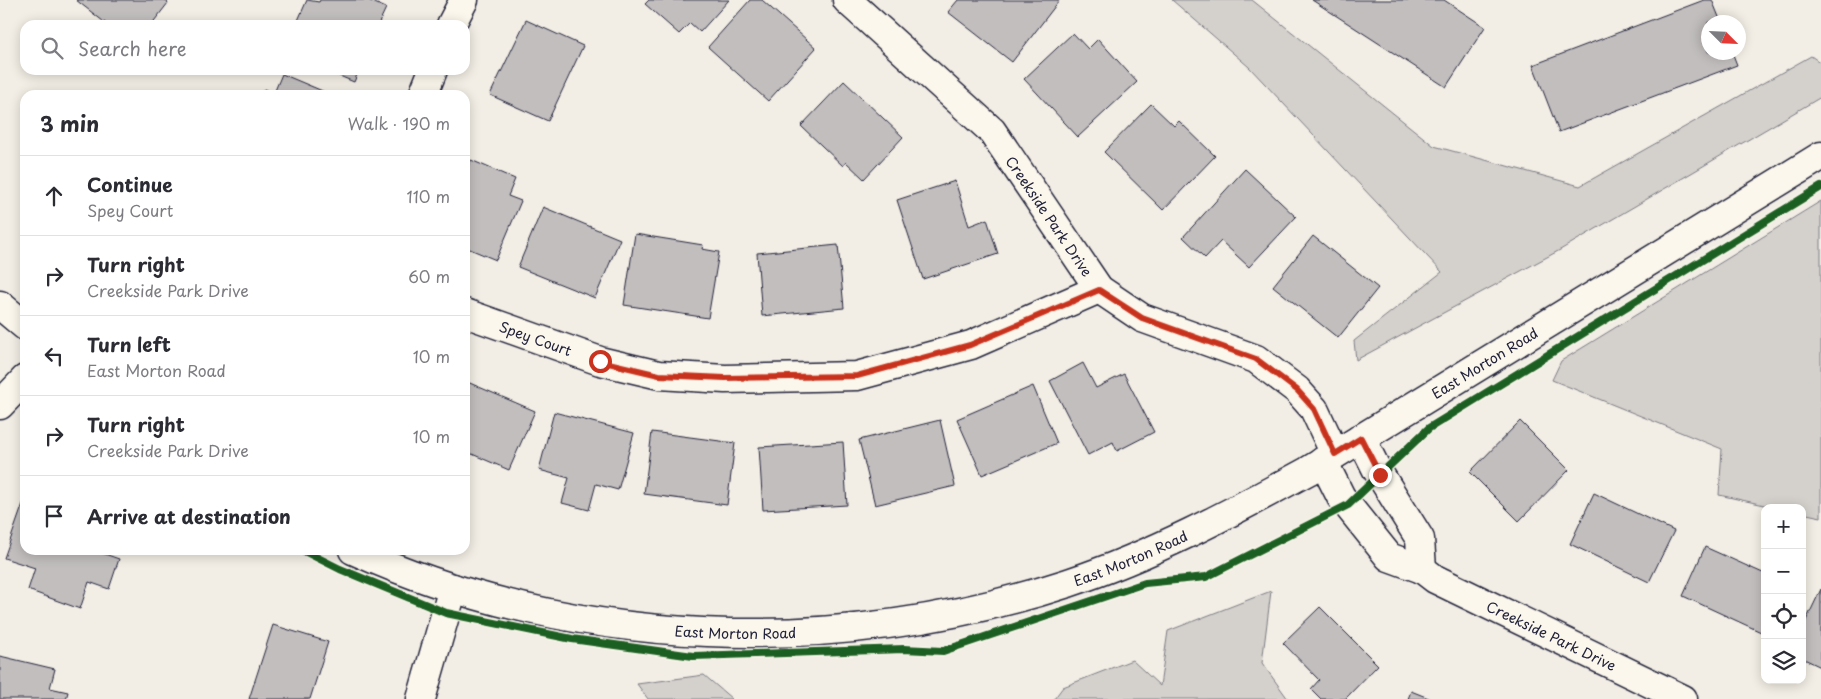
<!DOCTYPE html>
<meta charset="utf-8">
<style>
:root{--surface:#fff;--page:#f7f7f7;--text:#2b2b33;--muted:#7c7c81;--line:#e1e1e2}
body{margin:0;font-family:"Playpen Sans",sans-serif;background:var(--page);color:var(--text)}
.controls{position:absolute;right:15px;bottom:15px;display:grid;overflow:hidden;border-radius:10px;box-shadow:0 2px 12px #0003}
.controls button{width:45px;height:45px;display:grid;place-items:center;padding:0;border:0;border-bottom:1px solid var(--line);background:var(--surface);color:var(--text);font:25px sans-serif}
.compass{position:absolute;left:1701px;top:15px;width:45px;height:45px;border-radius:50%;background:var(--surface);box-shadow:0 2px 12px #0003;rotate:114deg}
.stop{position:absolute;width:15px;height:15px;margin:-11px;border:4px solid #c8321e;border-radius:50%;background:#fff}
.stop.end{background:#c8321e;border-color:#fff;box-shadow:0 1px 5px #0008}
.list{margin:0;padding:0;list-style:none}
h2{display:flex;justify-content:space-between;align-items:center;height:65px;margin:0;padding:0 20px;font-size:21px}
h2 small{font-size:16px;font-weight:400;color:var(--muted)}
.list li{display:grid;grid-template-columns:32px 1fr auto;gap:15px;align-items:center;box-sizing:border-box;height:80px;padding:0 20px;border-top:1px solid var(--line)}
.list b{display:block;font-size:19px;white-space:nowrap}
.list p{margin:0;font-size:16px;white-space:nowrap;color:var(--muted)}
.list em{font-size:16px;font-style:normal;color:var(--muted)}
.icon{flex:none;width:28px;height:28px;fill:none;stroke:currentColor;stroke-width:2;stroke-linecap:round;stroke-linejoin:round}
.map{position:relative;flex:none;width:1821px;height:699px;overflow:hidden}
.search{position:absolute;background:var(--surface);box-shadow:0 2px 12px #0003;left:20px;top:20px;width:450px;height:55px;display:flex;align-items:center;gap:12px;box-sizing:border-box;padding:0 18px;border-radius:15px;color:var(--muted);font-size:19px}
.panel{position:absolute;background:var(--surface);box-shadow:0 2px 12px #0003;left:20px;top:90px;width:450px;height:465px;border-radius:15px}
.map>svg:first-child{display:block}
.green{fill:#d4d1cc;stroke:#7b7a84}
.building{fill:#c2bebe;stroke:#22223b}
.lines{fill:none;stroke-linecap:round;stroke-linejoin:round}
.street-casing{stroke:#22223b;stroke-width:31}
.street{stroke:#fbf7ec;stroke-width:28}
.cycleway-casing{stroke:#fbf7ec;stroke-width:11}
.cycleway{stroke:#1b5e20;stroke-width:8}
.route{stroke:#c8321e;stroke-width:6}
.labels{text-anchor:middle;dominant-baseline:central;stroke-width:5;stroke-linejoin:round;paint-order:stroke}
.street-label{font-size:14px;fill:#22223b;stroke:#fbf7ec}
</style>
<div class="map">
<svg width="1821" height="699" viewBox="0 0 1821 699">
<rect width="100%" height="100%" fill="#f2eee5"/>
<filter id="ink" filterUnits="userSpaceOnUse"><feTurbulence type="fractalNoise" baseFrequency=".02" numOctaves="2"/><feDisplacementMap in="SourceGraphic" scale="10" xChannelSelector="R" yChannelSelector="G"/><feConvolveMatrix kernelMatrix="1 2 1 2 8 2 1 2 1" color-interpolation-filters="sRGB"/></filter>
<g filter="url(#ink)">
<!-- green -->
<path class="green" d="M 1172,0 L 1252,0 L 1434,146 L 1580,186 L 1811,56 L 1821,63 L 1821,97 L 1560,250 L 1356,360 L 1354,341 L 1442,272 L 1249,67 Z
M 1821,201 L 1821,517 L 1802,513 L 1802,508 L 1778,508 L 1719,495 L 1722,449 L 1552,380 L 1561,361 Z
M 1271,591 L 1262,663 L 1288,699 L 1054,699 L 1063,687 L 1132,660 L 1160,686 L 1168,631 Z
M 704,675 L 732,699 L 648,699 L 637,684 Z"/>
<!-- building -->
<path class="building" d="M 76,0 L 165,0 L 168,3 L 151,25 L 108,25 Z
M 307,0 L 319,2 L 320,0 L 368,0 L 386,8 L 378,25 L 296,25 Z
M 649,0 L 729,0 L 700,32 L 690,23 L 679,34 L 645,4 Z
M 750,0 L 762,0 L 816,48 L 768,101 L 708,47 Z
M 958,0 L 1057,0 L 1059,1 L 1012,62 L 948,12 Z
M 1312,0 L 1444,0 L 1485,27 L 1446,87 Z
M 1704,0 L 1712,0 L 1721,22 L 1708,22 L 1708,52 L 1732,52 L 1737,65 L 1559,132 L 1533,65 Z
M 526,20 L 583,46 L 548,121 L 490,95 Z
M 1073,33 L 1088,49 L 1098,39 L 1137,82 L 1078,137 L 1024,79 Z
M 325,70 L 359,70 L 354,82 Z
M 282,74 L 332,95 L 261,95 L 264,89 L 274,93 Z
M 844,81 L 903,137 L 864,179 L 846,162 L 843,166 L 801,126 Z
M 1151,104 L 1174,126 L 1179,121 L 1215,156 L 1163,210 L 1104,152 Z
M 471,160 L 515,179 L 508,196 L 521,201 L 496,260 L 465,247 L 465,173 Z
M 1245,169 L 1296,217 L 1249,267 L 1221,241 L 1205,258 L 1183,237 Z
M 955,181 L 969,226 L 987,219 L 998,254 L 923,279 L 897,200 Z
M 543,207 L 620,239 L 595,298 L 518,267 Z
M 635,234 L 703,245 L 702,249 L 719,252 L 708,318 L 624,305 Z
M 1313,236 L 1378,288 L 1338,338 L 1273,286 Z
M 838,245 L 844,308 L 762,316 L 757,253 Z
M 1083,363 L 1096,388 L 1124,374 L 1154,432 L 1117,451 L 1113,442 L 1088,455 L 1050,381 Z
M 465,381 L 535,411 L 509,470 L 465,451 Z
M 1033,386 L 1057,443 L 982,475 L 957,419 Z
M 554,412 L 634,433 L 618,490 L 596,484 L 589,510 L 562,503 L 569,478 L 539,470 Z
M 940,420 L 955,486 L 875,505 L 859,440 Z
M 1520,421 L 1569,470 L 1519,521 L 1470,472 Z
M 652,432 L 735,443 L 727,505 L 644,494 Z
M 843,442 L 847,505 L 763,510 L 759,447 Z
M 1594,493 L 1674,531 L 1649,582 L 1570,544 Z
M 25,498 L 25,550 L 100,550 L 99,552 L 119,559 L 109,589 L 89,582 L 80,609 L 28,590 L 35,568 L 4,558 Z
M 1705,547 L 1765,574 L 1765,624 L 1761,632 L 1683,596 Z
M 1821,589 L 1821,667 L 1802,658 L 1802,629 Z
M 1320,607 L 1378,665 L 1345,699 L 1321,699 L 1311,689 L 1319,680 L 1283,643 Z
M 273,625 L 328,642 L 310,699 L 249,699 Z
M 0,656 L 55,669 L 50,688 L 68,692 L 66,699 L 0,699 Z
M 1411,691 L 1431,699 L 1408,699 Z"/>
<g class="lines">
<defs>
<g id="street">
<path id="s1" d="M 847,0 L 992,131 L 1099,289 L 1142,318 L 1256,359 L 1297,390 L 1314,409 L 1335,454"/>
<path d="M 451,25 L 464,0"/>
<path d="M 423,95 L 433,70"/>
<path d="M 0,305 L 25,326"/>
<path id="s2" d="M 465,313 L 600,361 L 659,375 L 725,379 L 857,376 L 971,345 L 1099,289"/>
<path d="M 0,405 L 25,379"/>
<path d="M 1361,438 L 1377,470 L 1420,539 L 1422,569"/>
<path id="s3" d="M 1323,461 L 1341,497 L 1389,557 L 1422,569 L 1435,579 L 1683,699"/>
<path id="s4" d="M 353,550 C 575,650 838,658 1068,583 C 1152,555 1231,513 1308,471 L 1821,156"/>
<path d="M 421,699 L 453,588"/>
</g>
</defs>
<!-- street casing -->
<use href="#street" class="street-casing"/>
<!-- street -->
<use href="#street" class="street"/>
<defs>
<path id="cycleway" d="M 302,550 L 340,569 L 446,613 L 572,639 L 693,656 L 904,649 L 943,651 L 1145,583 L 1206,577 L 1348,505 L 1429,428 L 1821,187"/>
</defs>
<!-- cycleway casing -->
<use href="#cycleway" class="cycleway-casing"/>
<!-- cycleway -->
<use href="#cycleway" class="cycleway"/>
</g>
</g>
<g class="lines" filter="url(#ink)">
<!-- route -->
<path class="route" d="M 600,361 L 659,375 L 725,378 L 857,376 L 970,345 L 1099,290 L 1142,318 L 1256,359 L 1297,390 L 1314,409 L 1335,454 L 1361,438 L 1380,475"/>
</g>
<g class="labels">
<!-- street labels -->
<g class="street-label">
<text stroke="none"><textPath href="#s1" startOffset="298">Creekside Park Drive</textPath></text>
<text stroke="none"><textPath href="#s2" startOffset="75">Spey Court</textPath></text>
<text stroke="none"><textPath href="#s4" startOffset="1204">East Morton Road</textPath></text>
<text stroke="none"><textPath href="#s4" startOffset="799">East Morton Road</textPath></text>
<text stroke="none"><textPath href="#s4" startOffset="394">East Morton Road</textPath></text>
<text stroke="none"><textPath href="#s3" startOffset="298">Creekside Park Drive</textPath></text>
</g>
</g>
</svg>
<div class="controls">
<button>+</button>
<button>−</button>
<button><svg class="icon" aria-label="locate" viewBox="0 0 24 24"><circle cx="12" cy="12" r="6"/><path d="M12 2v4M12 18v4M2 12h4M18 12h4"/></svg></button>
<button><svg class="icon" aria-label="layers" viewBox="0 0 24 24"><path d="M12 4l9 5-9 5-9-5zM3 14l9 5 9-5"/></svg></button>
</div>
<svg class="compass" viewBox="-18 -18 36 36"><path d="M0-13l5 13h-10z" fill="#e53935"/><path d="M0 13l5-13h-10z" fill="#7c7c81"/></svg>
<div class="stop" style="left:600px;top:361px"></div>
<div class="stop end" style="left:1380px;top:475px"></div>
<div class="search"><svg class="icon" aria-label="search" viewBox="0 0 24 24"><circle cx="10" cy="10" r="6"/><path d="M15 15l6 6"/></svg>Search here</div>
<section class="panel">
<h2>3 min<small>Walk · 190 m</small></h2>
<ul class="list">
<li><svg class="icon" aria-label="ahead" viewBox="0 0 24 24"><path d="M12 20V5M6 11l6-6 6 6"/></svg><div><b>Continue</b><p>Spey Court</p></div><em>110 m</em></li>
<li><svg class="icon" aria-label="right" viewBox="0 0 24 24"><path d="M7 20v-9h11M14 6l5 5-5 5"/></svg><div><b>Turn right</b><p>Creekside Park Drive</p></div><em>60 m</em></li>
<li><svg class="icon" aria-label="left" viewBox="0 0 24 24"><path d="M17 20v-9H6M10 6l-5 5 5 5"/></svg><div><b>Turn left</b><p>East Morton Road</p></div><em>10 m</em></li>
<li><svg class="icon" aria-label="right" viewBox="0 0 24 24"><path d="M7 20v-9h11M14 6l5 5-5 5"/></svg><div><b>Turn right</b><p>Creekside Park Drive</p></div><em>10 m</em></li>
<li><svg class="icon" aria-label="arrive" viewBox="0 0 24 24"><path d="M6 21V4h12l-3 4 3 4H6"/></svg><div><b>Arrive at destination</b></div></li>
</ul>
</section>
</div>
